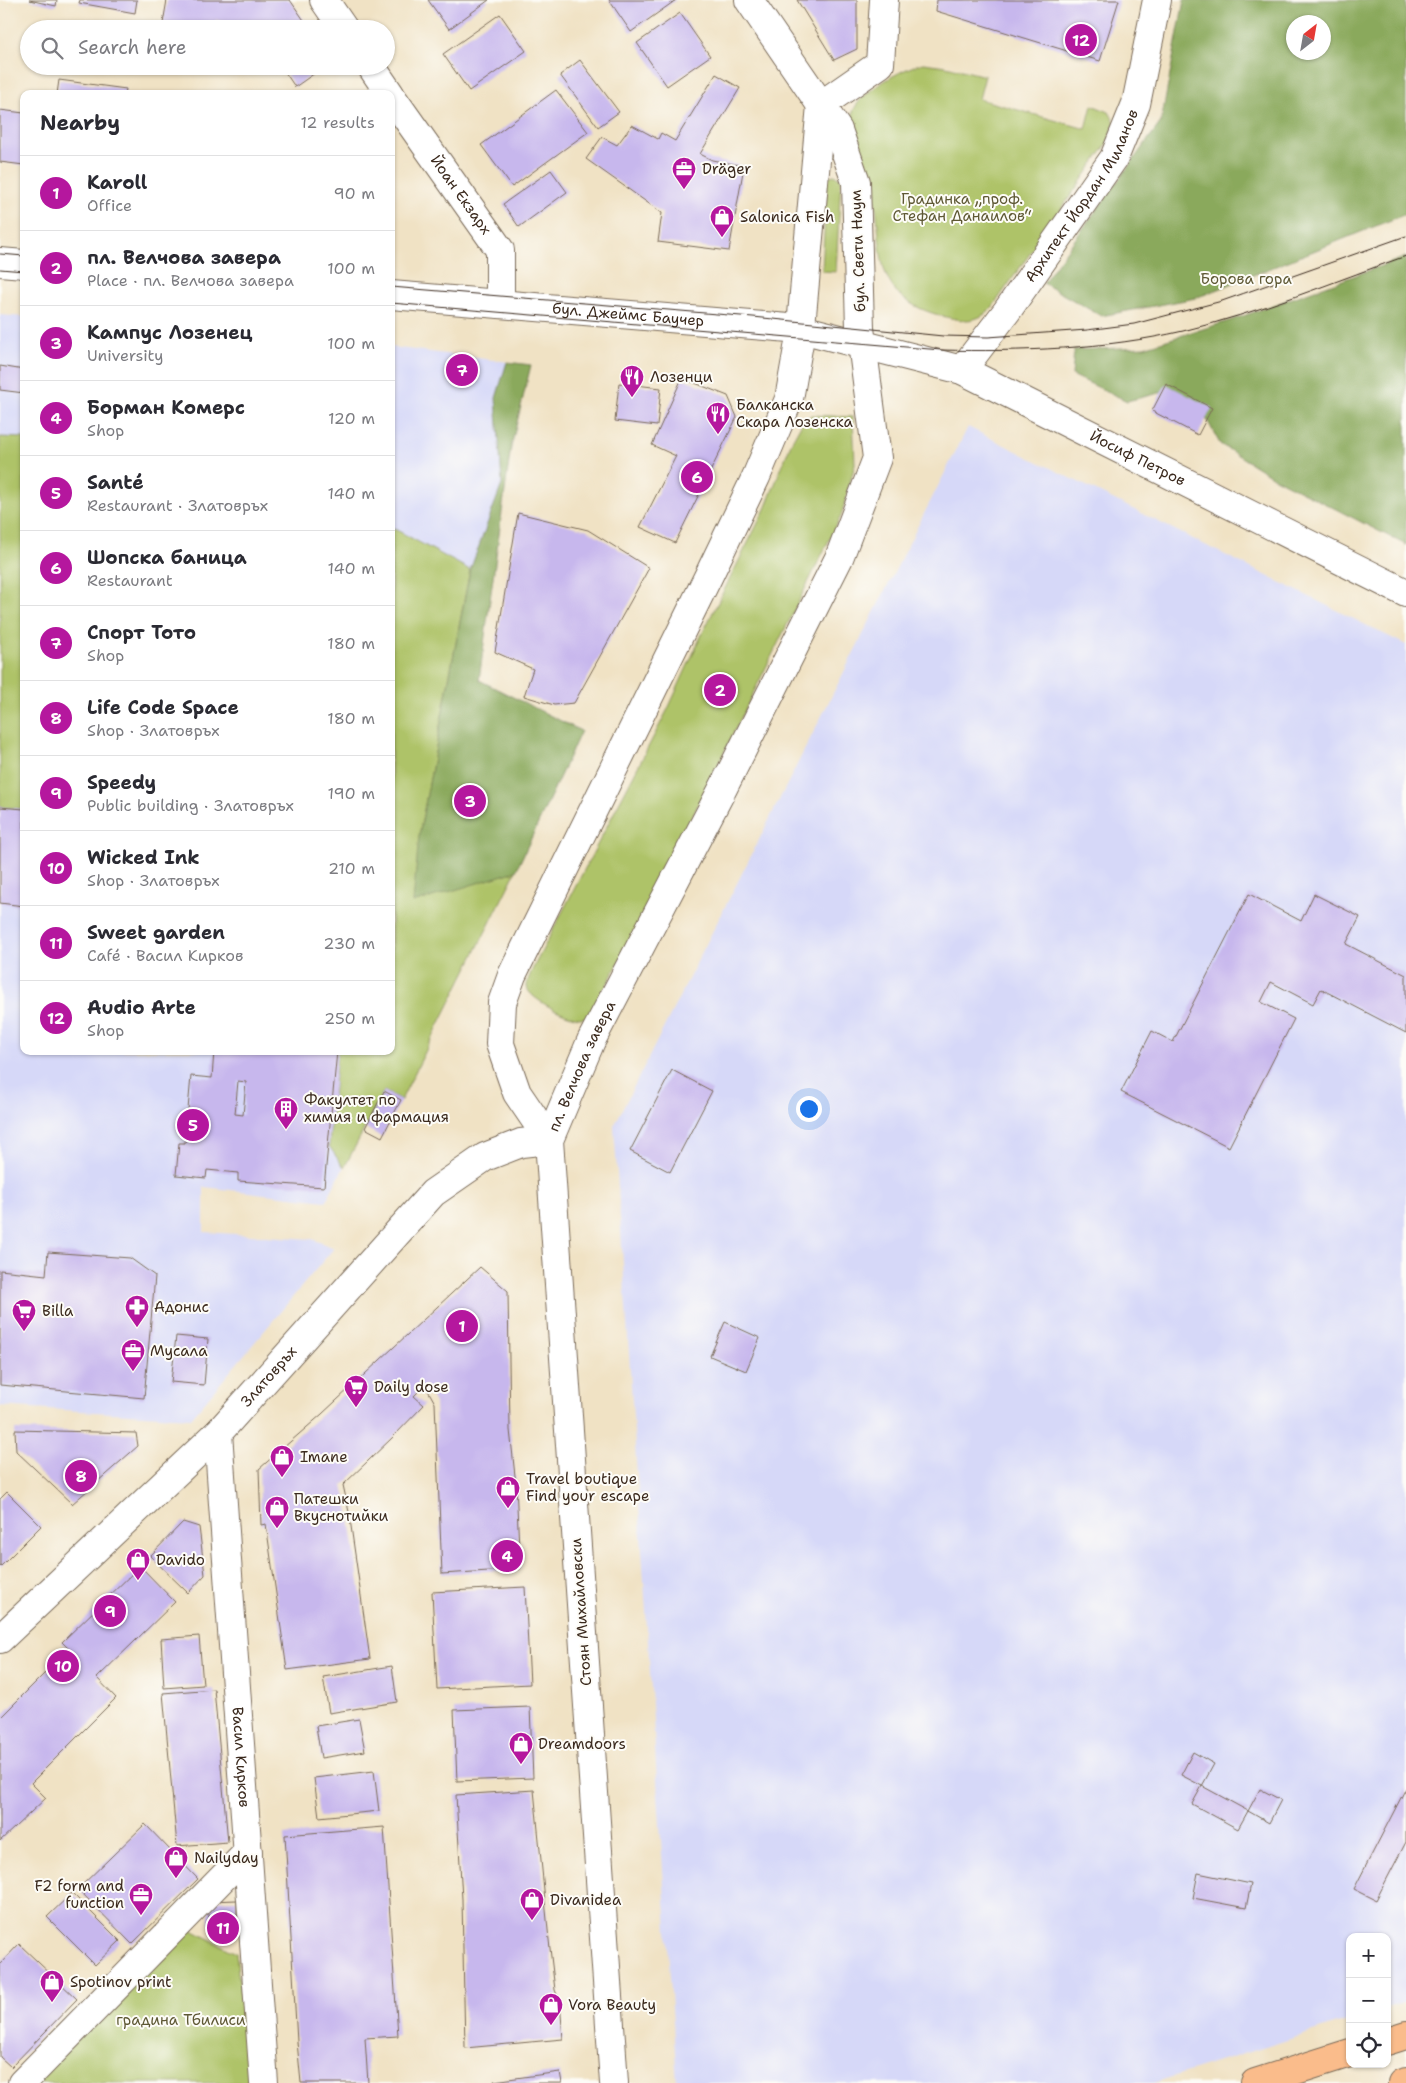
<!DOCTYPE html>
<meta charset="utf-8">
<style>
:root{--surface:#fff;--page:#f2f2f3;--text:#2b2b33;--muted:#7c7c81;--line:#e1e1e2;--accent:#b5179e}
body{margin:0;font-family:"Shantell Sans",sans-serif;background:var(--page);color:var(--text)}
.controls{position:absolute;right:15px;bottom:15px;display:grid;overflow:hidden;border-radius:10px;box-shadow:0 1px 4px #0004}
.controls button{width:45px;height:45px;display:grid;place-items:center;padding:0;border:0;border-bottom:1px solid var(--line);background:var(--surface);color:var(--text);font:25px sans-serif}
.compass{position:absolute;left:1286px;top:15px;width:45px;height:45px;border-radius:50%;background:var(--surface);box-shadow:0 1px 4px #0004;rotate:31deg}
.you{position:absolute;left:808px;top:1108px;width:18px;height:18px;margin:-12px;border:4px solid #fff;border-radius:50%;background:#1a73e8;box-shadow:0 0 0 8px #1a73e833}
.badge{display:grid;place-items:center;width:32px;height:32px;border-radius:50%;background:var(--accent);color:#fff;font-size:16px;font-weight:700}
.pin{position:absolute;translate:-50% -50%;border:2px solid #fff;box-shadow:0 1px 5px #0006}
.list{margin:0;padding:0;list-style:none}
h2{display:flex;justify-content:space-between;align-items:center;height:65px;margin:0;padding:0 20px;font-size:21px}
h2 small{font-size:16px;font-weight:400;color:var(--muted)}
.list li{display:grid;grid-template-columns:32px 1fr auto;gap:15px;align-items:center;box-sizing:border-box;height:75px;padding:0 20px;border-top:1px solid var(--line)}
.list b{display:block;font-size:19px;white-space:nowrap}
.list p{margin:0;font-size:16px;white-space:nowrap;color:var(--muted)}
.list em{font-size:16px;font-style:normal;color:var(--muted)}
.icon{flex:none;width:28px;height:28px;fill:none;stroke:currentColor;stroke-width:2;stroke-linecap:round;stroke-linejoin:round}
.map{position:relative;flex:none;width:1406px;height:2083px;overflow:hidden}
.search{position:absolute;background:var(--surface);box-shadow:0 1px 4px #0004;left:20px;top:20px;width:375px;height:55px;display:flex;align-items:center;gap:12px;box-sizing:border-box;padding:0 18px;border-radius:28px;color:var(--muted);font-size:19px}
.panel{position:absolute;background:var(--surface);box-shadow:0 1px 4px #0004;left:20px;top:90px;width:375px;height:965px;border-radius:10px}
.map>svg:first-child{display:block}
.built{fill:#d6d8f8}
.green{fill:#aec367;stroke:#747642}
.forest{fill:#8aa95c;stroke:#626a3d;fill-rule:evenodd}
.building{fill:#c7b7ed;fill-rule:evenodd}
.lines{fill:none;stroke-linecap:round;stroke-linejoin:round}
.minor-casing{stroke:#7a6a58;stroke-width:30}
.major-casing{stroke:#7a6a58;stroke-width:30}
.minor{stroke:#fff;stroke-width:28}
.major{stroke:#fabc8b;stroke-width:28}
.tram{stroke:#3b2a1e;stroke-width:1}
.labels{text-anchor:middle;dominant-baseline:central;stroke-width:4;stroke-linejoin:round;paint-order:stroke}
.poi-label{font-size:15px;fill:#3b2a1e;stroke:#fdfcf7;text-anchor:start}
.street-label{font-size:15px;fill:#3b2a1e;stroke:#fdfcf7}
.park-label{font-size:15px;fill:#5e5834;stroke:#fdfcf7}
</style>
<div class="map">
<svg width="1406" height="2083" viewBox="0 0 1406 2083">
<rect width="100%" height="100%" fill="#fdfcf7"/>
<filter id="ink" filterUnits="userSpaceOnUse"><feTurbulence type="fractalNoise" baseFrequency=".02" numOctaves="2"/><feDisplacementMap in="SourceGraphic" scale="10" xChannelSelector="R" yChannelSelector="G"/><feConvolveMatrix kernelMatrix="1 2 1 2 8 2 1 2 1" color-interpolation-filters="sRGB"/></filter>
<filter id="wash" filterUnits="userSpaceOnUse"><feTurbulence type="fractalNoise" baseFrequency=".0096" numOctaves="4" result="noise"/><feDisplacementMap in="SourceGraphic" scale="20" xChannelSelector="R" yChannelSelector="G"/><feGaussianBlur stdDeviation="1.12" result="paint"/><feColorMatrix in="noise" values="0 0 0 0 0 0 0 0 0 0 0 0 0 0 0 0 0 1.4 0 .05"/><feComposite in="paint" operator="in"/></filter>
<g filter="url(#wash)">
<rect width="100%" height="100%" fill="#f0e2c4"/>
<!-- built -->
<path class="built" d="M 0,315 L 24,317 L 24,1051 L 391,1051 L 391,347 L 531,365 L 509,457 L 479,680 L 581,731 L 516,871 L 401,1100 L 384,1091 L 326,1201 L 204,1187 L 204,1232 L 312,1239 L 334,1248 L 191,1418 L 0,1406 Z
M 968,427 L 1406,645 L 1406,2002 L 1387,2008 L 1387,1937 L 1350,1937 L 1350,2020 L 1153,2083 L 677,2083 L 614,1126 Z"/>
<!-- green -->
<path class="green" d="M 923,63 L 946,66 L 985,76 L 979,99 L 1086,129 L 1092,105 L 1109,112 L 1115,122 L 1107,144 L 991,309 C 976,323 964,321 946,317 C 864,297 887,250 872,185 C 868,168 849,127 853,112 C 859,92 904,68 923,63 Z
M 834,175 L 841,178 L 836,272 L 822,271 L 827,177 Z
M 811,415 L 853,417 L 855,464 L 841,516 L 630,942 L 591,1014 C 588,1016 587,1018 584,1018 C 572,1020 528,999 527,987 C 526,979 538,959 542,951 L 668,709 L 702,634 L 765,509 L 792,441 L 802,423 Z
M 0,437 L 24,438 L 24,809 L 0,807 Z
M 391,527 L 470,570 L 419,836 L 516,871 L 401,1100 L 384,1091 L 344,1168 L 329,1146 L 337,1051 L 391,1051 Z
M 186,1927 L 236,1953 L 250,2081 L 241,2083 L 35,2083 Z"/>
<!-- forest -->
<path class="forest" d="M 1184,0 L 1406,0 L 1406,214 L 1196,298 L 1101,316 L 1043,283 L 1161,122 ZM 1294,22 L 1324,22 L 1324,52 L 1294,52 Z
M 1406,257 L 1406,545 L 1273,477 L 1220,444 L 1199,405 L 1168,391 L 1127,401 L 1072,375 L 1074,350 L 1144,347 L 1232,320 Z
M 507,362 L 531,365 L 511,447 L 479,680 L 581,731 L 516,871 L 413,903 L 419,836 L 470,570 L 502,484 L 496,398 Z"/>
<g id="blocks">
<!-- building -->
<path class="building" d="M 29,0 L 57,0 L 56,6 Z
M 80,0 L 137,0 L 135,13 L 79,3 Z
M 167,0 L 290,0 L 310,29 L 256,29 L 216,20 L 214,29 L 162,29 Z
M 428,0 L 489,0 L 449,29 Z
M 609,0 L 676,0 L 631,32 Z
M 797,0 L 857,0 L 857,49 L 834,60 Z
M 937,0 L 1119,0 L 1100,61 L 936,11 Z
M 680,13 L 710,56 L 667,86 L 637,43 Z
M 500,14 L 526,51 L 469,91 L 443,54 Z
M 580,60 L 619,112 L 598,127 L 560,75 Z
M 281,66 L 325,66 L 295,87 Z
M 716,74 L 740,88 L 700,154 L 712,160 L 744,166 L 729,251 L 658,242 L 662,213 L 586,159 L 602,137 L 617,145 L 632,125 L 658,139 L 661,133 L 675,141 Z
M 59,80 L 126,89 L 125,94 L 57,94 Z
M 556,90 L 588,132 L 512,187 L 481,145 Z
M 0,110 L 24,113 L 24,165 L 0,162 Z
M 551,170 L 567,192 L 519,227 L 503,204 Z
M 0,366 L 24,370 L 24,393 L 0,390 Z
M 682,378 L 728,396 L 737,417 L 675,543 L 640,527 L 676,456 L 652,445 Z
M 619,383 L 661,388 L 657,426 L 615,421 Z
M 1166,384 L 1212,408 L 1198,435 L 1152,411 Z
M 518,513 L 588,530 L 649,568 L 574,703 L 554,705 L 524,696 L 533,669 L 495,652 Z
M 0,807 L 24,809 L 24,906 L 0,903 Z
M 1249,894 L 1301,921 L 1314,894 L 1360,917 L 1346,944 L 1406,975 L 1406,1033 L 1321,989 L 1313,1004 L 1271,982 L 1261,1002 L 1294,1019 L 1229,1147 L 1121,1092 L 1152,1031 L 1173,1042 Z
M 214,1051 L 337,1051 L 324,1187 L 238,1181 L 238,1173 L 207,1170 L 206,1178 L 176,1175 L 179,1143 L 185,1143 L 191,1076 L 212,1078 ZM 238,1081 L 246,1082 L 243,1115 L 235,1114 Z
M 672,1070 L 712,1091 L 670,1172 L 630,1151 Z
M 384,1091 L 401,1100 L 382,1137 L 365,1128 Z
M 48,1252 L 130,1258 L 155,1276 L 144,1398 L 0,1385 L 0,1270 L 46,1275 Z
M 480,1267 L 508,1291 L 510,1430 L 516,1485 L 520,1569 L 442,1574 L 435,1403 L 425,1385 L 414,1396 L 424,1405 L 393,1437 L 343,1485 L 349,1512 L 370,1659 L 287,1670 L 266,1524 L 261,1525 L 259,1469 L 322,1414 Z
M 725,1322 L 760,1338 L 746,1371 L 710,1356 Z
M 176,1336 L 208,1339 L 204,1385 L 171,1382 Z
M 15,1430 L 136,1433 L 138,1446 L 72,1504 L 16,1451 Z
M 7,1492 L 41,1526 L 0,1567 L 0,1499 Z
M 183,1522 L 199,1527 L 205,1575 L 188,1593 L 150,1556 Z
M 140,1566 L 175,1602 L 97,1678 L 116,1698 L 31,1783 L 46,1798 L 0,1841 L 0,1718 L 69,1649 L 62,1642 Z
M 525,1587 L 530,1684 L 437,1689 L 432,1592 Z
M 199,1636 L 203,1685 L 164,1688 L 161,1639 Z
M 392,1666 L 397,1702 L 329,1713 L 323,1677 Z
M 214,1689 L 228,1842 L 177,1846 L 163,1693 Z
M 530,1707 L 533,1778 L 457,1781 L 454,1710 Z
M 359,1719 L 365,1751 L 321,1758 L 316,1726 Z
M 1193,1752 L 1214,1764 L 1202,1786 L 1248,1811 L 1238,1829 L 1192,1804 L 1202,1786 L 1181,1775 Z
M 374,1771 L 379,1811 L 319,1817 L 314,1778 Z
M 1406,1788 L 1406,1842 L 1376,1900 L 1354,1889 Z
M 1260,1789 L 1281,1800 L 1269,1823 L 1248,1811 Z
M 534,1790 L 549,1940 L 555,1990 L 560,2002 L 563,2039 L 465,2048 L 462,1899 L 456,1795 Z
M 145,1824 L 198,1879 L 132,1944 L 78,1889 Z
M 384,1827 L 398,2036 L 365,2038 L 368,2083 L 301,2083 L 297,2042 L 285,1835 Z
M 1198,1873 L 1251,1884 L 1246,1908 L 1193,1898 Z
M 72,1893 L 120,1941 L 95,1965 L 47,1917 Z
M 237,1900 L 237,1922 L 234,1922 L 232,1929 L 227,1934 L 217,1932 L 212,1923 L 209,1923 L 209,1901 Z
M 19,1944 L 77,1999 L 11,2067 L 0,2057 L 0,1964 Z
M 560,2072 L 562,2083 L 494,2083 L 494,2081 Z"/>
</g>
</g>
<g filter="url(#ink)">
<use href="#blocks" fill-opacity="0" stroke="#7a6a58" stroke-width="1"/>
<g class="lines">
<defs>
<g id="minor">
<path d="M 324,0 L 344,29"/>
<path d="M 371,66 L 390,94"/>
<path id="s1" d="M 391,96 L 500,250 L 500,304"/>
<path d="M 821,105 L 880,64 L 884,0"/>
<path d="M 0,262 L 24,264"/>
<path id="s2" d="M 391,295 L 801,329 L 962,370 L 1406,593"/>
<path id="s3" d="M 962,370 L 1007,311 L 1114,158 L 1136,104 L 1157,0"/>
<path d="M 549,1140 L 517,1093 L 500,1044 L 502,1003 L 512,975 L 708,577 L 756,477 L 789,399 L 800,337 L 821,105"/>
<path id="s4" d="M 218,1433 L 264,2083"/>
<path id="s5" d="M 0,1639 L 218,1433 L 433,1193 L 485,1157 L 521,1143 L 549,1140"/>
<path d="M 22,2083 L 248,1852"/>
<path id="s6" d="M 614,2083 L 549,1140 L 591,1041 L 721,792 L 839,558 L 877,458 L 860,328 L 856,182 L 838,130 L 749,0"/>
</g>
<path id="major" d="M 1387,2041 L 1406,2035
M 1255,2083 L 1350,2053
M 1402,2083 L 1406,2082"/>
</defs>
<!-- minor casing -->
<use href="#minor" class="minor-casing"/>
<!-- major casing -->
<use href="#major" class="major-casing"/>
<!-- minor -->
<use href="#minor" class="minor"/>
<!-- major -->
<use href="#major" class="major"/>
<!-- tram -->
<path class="tram" d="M 0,254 L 24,256
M 0,269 L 24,271
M 391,287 L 753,317 L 943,336 L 988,337 L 1087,330 L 1134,324 L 1222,301 L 1406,236
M 391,303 L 941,350 C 1019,352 1107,349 1183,331 C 1259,313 1332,282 1406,256"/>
</g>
</g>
<!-- icons -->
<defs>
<symbol id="office-pin" viewBox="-11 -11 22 30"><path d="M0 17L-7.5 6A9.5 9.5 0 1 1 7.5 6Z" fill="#b5179e" stroke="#fdfcf7"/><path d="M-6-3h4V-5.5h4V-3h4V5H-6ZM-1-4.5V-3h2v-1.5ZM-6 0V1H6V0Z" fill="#fff"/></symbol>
<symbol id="shop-pin" viewBox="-11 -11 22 30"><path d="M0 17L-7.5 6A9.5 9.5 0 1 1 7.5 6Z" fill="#b5179e" stroke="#fdfcf7"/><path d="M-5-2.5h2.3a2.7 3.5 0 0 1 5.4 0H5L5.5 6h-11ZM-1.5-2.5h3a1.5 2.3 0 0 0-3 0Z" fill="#fff"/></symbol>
<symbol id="restaurant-pin" viewBox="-11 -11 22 30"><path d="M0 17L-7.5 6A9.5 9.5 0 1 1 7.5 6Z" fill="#b5179e" stroke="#fdfcf7"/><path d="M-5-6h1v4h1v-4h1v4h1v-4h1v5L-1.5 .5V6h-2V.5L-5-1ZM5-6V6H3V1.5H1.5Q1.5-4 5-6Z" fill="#fff"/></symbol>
<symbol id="building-pin" viewBox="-11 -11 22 30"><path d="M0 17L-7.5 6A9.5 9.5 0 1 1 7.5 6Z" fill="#b5179e" stroke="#fdfcf7"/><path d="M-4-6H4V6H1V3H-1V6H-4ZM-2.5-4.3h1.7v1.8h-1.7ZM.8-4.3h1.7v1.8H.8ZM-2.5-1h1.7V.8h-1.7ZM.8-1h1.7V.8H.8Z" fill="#fff"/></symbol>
<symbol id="pharmacy-pin" viewBox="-11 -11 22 30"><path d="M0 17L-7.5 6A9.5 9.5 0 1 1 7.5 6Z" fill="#b5179e" stroke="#fdfcf7"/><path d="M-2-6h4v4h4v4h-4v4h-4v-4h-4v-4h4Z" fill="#fff"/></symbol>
<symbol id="supermarket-pin" viewBox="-11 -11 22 30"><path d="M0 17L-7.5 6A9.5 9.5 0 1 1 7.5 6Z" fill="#b5179e" stroke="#fdfcf7"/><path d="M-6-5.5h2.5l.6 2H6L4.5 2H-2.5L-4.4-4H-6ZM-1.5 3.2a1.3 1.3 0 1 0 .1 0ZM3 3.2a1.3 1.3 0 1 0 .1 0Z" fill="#fff"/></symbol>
</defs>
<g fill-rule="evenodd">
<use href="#office-pin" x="670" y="155" width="28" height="38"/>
<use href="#shop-pin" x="708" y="203" width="28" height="38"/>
<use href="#restaurant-pin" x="618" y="363" width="28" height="38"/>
<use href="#restaurant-pin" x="704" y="400" width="28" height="38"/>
<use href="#building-pin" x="272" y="1095" width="28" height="38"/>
<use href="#pharmacy-pin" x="123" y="1293" width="28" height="38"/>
<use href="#supermarket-pin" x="10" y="1297" width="28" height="38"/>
<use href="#office-pin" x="119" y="1337" width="28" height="38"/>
<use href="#supermarket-pin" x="342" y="1373" width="28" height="38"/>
<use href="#shop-pin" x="268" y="1443" width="28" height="38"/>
<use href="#shop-pin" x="494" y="1474" width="28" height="38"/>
<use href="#shop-pin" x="263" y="1494" width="28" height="38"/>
<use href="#shop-pin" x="124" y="1546" width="28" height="38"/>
<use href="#shop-pin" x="507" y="1730" width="28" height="38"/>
<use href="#shop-pin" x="162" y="1844" width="28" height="38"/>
<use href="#office-pin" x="127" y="1881" width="28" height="38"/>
<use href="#shop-pin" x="518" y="1886" width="28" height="38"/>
<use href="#shop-pin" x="38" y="1968" width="28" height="38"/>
<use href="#shop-pin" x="537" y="1991" width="28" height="38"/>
</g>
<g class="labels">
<!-- poi labels -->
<g class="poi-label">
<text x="702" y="169">Dräger</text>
<text x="740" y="217">Salonica Fish</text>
<text x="650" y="377">Лозенци</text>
<text x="736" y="405">Балканска<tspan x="736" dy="17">Скара Лозенска</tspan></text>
<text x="304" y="1100">Факултет по<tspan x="304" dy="17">химия и фармация</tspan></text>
<text x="154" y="1307">Адонис</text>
<text x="42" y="1311">Billa</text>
<text x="150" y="1351">Мусала</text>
<text x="374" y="1387">Daily dose</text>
<text x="300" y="1457">Imane</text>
<text x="526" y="1479">Travel boutique<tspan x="526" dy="17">Find your escape</tspan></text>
<text x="294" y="1499">Патешки<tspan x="294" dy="17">Вкуснотийки</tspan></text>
<text x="156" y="1560">Davido</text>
<text x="538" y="1744">Dreamdoors</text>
<text x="194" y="1858">Nailyday</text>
<text x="124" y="1886" text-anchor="end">F2 form and<tspan x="124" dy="17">function</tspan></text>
<text x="550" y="1900">Divanidea</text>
<text x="70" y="1982">Spotinov print</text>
<text x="568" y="2005">Vora Beauty</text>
</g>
<!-- street labels -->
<g class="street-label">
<text stroke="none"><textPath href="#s1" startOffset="121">Йоан Екзарх</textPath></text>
<text stroke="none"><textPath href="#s3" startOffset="212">Архитект Йордан Миланов</textPath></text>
<text transform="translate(858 251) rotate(-92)">бул. Свети Наум</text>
<text stroke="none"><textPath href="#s2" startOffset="238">бул. Джеймс Баучер</textPath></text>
<text stroke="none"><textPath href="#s2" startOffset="774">Йосиф Петров</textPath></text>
<text stroke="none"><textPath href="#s6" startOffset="1026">пл. Велчова завера</textPath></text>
<text stroke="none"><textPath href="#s5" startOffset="376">Златовръх</textPath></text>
<text transform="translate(581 1612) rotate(-94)">Стоян Михайловски</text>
<text stroke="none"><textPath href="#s4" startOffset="325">Васил Кирков</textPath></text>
</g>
<!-- park labels -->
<g class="park-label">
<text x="962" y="199">Градинка „проф.<tspan x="962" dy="17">Стефан Данаилов“</tspan></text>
<text x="1246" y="279">Борова гора</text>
<text x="181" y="2020">градина Тбилиси</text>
</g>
</g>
</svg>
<div class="controls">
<button>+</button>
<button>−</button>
<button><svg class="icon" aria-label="locate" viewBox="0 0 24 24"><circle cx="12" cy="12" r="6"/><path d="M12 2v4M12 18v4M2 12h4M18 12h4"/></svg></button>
</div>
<svg class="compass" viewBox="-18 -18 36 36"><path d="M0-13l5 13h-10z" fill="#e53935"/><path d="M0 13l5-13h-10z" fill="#7c7c81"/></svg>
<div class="you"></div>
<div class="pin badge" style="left:462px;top:1326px">1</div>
<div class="pin badge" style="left:720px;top:690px">2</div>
<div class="pin badge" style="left:470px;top:801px">3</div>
<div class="pin badge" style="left:507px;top:1556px">4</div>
<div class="pin badge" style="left:193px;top:1125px">5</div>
<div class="pin badge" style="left:697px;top:477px">6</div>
<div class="pin badge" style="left:462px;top:370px">7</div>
<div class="pin badge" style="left:81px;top:1476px">8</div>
<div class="pin badge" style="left:110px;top:1611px">9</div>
<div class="pin badge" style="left:63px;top:1666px">10</div>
<div class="pin badge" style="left:223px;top:1928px">11</div>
<div class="pin badge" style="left:1081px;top:40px">12</div>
<div class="search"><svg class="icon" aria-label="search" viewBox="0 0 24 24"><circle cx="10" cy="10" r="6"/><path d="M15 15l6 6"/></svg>Search here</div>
<section class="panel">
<h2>Nearby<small>12 results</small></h2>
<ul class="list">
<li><span class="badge">1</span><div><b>Karoll</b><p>Office</p></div><em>90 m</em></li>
<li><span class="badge">2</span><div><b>пл. Велчова завера</b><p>Place · пл. Велчова завера</p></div><em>100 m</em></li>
<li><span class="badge">3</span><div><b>Кампус Лозенец</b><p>University</p></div><em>100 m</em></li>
<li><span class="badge">4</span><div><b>Борман Комерс</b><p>Shop</p></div><em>120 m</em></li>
<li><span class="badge">5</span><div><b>Santé</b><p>Restaurant · Златовръх</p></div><em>140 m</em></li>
<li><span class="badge">6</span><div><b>Шопска баница</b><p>Restaurant</p></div><em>140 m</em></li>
<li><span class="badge">7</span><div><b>Спорт Тото</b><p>Shop</p></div><em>180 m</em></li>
<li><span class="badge">8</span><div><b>Life Code Space</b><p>Shop · Златовръх</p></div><em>180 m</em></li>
<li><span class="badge">9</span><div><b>Speedy</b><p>Public building · Златовръх</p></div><em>190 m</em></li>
<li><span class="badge">10</span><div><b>Wicked Ink</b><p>Shop · Златовръх</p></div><em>210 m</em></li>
<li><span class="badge">11</span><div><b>Sweet garden</b><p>Café · Васил Кирков</p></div><em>230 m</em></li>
<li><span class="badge">12</span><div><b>Audio Arte</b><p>Shop</p></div><em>250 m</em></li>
</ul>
</section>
</div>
